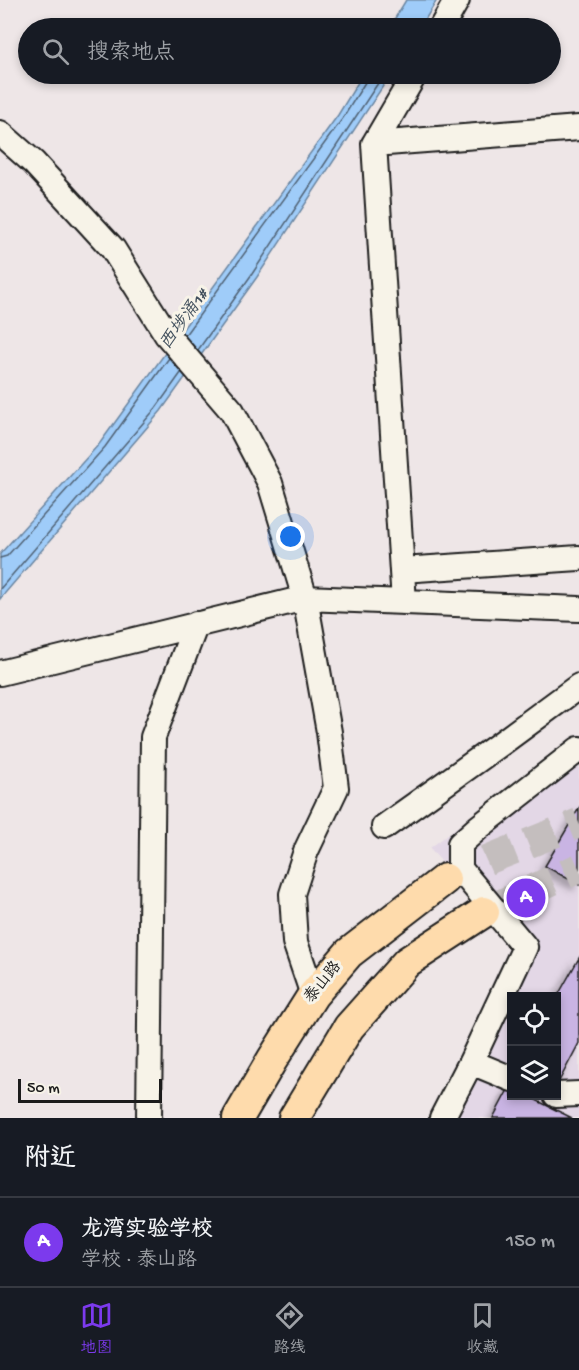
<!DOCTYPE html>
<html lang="zh">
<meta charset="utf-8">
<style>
:root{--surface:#171b24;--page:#20242c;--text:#f1f3f6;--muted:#9ea1a6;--line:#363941;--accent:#7c3aed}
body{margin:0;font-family:"Gochi Hand","LXGW WenKai TC",sans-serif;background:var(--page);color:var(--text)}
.controls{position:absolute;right:18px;bottom:18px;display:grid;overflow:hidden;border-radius:0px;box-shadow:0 3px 9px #0003}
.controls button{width:54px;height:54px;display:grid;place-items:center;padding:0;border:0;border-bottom:2px solid var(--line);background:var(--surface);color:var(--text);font:30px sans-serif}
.scale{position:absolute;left:18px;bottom:15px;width:144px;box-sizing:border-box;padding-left:6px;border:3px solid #1c1c1c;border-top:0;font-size:16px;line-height:21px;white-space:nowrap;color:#1c1c1c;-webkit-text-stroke:4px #f7f3e8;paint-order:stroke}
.you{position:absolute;left:291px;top:537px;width:21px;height:21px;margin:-15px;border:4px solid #fff;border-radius:50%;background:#1a73e8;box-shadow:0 0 0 9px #1a73e833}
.badge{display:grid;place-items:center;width:39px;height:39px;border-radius:50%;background:var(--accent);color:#fff;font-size:20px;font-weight:700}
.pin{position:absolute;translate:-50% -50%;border:3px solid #fff;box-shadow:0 2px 6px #0006}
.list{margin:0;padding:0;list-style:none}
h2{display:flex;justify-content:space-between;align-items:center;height:78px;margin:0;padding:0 24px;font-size:26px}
h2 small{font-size:20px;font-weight:400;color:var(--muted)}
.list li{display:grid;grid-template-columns:39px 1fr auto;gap:18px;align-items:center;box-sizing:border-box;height:90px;padding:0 24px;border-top:2px solid var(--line)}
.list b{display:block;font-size:22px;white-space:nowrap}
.list p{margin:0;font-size:20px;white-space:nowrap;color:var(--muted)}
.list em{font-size:20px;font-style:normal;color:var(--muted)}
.icon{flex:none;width:33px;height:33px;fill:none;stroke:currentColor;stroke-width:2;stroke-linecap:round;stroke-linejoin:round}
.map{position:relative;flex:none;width:579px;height:1118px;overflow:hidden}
.search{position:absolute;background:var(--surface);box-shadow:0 3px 9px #0003;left:18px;right:18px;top:18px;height:66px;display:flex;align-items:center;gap:15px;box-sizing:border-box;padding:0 21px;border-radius:33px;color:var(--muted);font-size:22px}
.sheet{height:168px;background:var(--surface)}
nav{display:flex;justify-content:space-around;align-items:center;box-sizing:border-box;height:84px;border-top:2px solid var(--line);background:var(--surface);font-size:16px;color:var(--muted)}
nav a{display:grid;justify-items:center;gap:3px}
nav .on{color:var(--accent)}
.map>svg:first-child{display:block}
.built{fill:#e3d7e6;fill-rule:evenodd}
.water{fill:#9fccf9;stroke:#6b86a1;stroke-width:1.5}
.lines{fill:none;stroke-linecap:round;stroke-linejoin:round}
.shore{stroke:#506274;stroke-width:1.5}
.building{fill:#c9b4e3;stroke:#1c1c1c;stroke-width:1.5;filter:url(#shadow)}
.major-tunnel{stroke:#c4bebe;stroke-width:30;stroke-dasharray:30 15;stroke-linecap:butt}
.minor-casing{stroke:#1c1c1c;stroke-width:28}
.major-casing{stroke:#1c1c1c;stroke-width:34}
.minor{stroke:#f7f3e8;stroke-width:24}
.major{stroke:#fedbac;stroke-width:30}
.labels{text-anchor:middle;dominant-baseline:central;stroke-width:6;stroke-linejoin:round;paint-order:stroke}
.street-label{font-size:16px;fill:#1c1c1c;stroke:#f7f3e8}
.water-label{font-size:18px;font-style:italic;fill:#43515e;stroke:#f7f3e8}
</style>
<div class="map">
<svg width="579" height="1118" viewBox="0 0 579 1118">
<defs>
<filter id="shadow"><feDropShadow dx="-5.5" dy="5.5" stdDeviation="3" flood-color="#0004"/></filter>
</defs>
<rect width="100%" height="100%" fill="#eee6e7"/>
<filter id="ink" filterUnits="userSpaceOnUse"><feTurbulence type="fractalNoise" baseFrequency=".0167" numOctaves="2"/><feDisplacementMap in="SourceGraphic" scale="12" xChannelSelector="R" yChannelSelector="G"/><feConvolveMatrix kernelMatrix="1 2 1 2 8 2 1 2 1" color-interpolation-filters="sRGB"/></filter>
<g filter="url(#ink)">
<!-- built -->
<path class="built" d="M 579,734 L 579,1118 L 428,1118 L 514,949 L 430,848 ZM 512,996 L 556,996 L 556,1096 L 512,1096 Z"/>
<!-- water -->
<path class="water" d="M 406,0 L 437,0 L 420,28 L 389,28 Z
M 363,74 L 391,74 L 257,277 L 161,411 L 0,599 L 0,554 L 100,443 L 338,115 Z"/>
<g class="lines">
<!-- shore -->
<path class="shore" d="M 185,335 L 343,118 L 367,79 L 367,74
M 198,350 L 252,274 L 384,74
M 0,558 L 7,556 L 105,447 L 169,358
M 0,589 L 156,408 L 181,373"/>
</g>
<!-- building -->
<path class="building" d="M 579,808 L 579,885 L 545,866 Z
M 579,958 L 579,1043 L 556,1087 L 556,999 Z
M 510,1086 L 512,1087 L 512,1096 L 528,1096 L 572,1118 L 493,1118 Z"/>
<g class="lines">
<!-- major-tunnel -->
<path class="major-tunnel" d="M 445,879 L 487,860 L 579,823
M 484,912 L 579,868"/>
<defs>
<path id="minor" d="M 441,28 L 457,0
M 0,133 L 34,163 L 113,249 L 167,335 L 232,411 L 270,483 L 305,598 L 579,609
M 374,144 L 415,74
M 402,570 L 579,558
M 404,602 L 374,144 L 579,128
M 0,673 L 305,598 L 329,732 L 336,788 L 306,851 L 292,894 L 295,942 L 313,995
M 384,827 L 503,742 L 579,686
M 471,1062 L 512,1079
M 556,1095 L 579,1094
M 149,1118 L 153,737 L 196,624
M 442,1118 L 471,1062 L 525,947 L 460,869 L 460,844 L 479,827 L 579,749"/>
<path id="major" d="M 238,1118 L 272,1060 L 313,995 L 349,953 L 445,879
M 294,1118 L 349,1027 L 407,962 L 484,912"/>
</defs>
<!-- minor casing -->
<use href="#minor" class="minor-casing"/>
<!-- major casing -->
<use href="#major" class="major-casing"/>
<!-- minor -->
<use href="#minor" class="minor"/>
<!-- major -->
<use href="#major" class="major"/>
</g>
</g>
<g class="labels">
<!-- street labels -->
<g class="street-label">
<text transform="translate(324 983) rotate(-51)">泰山路</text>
</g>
<!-- water labels -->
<g class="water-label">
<text transform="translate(185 320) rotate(-54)">西埗涌1#</text>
</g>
</g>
</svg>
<div class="controls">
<button><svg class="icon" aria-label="locate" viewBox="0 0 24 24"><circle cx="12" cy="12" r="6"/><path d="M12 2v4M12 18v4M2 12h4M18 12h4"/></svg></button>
<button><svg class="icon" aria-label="layers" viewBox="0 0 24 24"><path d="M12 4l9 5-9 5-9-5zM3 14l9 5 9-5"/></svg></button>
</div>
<div class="scale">50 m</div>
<div class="you"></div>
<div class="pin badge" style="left:526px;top:898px">A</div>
<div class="search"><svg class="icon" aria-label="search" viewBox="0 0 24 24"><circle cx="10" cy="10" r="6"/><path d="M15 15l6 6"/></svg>搜索地点</div>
</div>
<section class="sheet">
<h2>附近<small></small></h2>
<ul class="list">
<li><span class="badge">A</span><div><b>龙湾实验学校</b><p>学校 · 泰山路</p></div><em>150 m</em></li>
</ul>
</section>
<nav>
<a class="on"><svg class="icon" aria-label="map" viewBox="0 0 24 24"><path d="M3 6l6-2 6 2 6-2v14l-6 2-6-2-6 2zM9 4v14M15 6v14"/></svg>地图</a>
<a><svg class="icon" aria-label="directions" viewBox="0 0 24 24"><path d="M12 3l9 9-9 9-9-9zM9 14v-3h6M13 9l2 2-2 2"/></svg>路线</a>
<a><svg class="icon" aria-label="saved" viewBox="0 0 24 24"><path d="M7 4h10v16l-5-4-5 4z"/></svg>收藏</a>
</nav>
